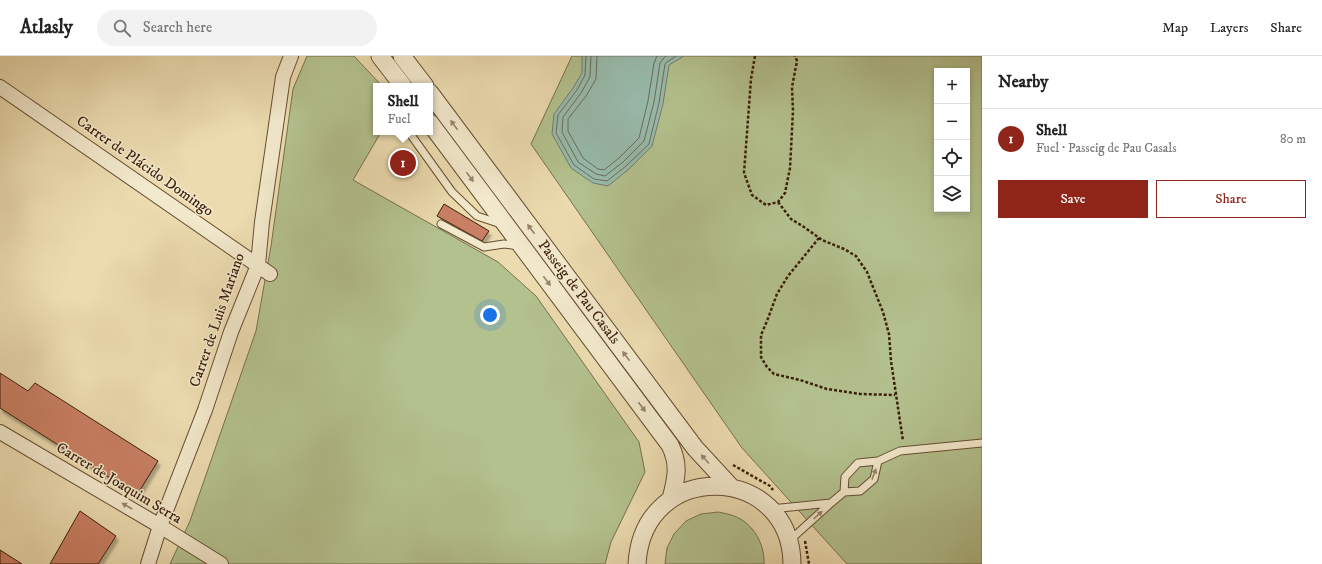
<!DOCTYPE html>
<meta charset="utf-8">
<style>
:root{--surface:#fff;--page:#f2f2f2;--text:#222;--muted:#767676;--line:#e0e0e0;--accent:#8f2418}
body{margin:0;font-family:"IM FELL DW Pica",serif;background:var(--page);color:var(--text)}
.controls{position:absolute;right:12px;top:12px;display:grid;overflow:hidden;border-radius:0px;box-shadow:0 2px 6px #0003}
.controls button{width:36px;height:36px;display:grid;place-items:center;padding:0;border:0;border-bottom:1px solid var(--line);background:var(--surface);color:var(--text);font:20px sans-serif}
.you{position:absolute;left:490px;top:259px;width:14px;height:14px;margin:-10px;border:3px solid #fff;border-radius:50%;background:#1a73e8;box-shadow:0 0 0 6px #1a73e833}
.badge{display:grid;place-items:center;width:26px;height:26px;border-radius:50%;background:var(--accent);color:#fff;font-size:13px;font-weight:700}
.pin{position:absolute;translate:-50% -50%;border:2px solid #fff;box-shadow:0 1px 4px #0006}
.popup{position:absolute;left:373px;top:27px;width:60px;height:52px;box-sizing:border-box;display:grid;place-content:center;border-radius:0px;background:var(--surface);filter:drop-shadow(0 1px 3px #0005);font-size:13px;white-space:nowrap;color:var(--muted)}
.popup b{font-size:15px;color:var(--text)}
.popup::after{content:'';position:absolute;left:50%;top:100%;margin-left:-8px;border:8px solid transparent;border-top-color:var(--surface)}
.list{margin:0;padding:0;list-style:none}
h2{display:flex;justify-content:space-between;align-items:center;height:52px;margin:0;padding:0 16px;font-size:17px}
h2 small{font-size:13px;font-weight:400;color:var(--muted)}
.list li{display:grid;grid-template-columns:26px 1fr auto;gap:12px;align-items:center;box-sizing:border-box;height:60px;padding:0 16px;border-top:1px solid var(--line)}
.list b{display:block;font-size:15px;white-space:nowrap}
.list p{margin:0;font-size:13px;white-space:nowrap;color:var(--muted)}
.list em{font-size:13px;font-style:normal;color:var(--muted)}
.actions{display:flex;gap:8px;padding:12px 16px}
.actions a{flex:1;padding:9px 0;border:1px solid var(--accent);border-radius:0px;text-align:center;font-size:14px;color:var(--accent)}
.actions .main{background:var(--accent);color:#fff}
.icon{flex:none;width:22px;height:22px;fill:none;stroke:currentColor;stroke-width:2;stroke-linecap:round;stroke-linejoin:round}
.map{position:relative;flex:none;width:982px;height:508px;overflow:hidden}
header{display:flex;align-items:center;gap:24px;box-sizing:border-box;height:56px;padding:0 20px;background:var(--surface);border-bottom:1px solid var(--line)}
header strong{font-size:19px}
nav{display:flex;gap:22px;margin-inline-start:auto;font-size:14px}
.search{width:280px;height:36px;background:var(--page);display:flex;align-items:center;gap:10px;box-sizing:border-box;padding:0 14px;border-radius:22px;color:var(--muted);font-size:15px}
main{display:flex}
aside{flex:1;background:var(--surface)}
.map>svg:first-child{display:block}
.green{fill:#b3c18e;stroke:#77704c;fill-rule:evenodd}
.water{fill:#98bbac;stroke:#737d6b}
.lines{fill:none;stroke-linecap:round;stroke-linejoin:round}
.shore{stroke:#6a6d5a;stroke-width:1}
.building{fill:#c97f63;stroke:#3b1f09;filter:url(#shadow)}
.service-casing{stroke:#674e32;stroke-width:9}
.minor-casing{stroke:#674e32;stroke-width:16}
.tertiary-casing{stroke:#674e32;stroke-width:19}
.path{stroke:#3b1f09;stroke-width:2.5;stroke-dasharray:3 2;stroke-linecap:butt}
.service{stroke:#f2e8cb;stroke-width:7}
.minor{stroke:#f2e8cb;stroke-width:14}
.tertiary{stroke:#f2e8cb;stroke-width:17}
.oneway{fill:#96846a}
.labels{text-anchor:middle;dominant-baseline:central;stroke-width:3;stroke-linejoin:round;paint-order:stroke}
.street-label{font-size:15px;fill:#3b1f09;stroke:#f2e8cb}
</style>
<header>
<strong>Atlasly</strong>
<div class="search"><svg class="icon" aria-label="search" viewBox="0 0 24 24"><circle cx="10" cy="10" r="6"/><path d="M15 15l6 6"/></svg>Search here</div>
<nav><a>Map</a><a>Layers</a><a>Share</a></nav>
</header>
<main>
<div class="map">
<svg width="982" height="508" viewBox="0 0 982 508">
<defs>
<filter id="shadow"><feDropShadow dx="2.5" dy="4.5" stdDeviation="1" flood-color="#0004"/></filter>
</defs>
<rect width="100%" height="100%" fill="#ebdbaf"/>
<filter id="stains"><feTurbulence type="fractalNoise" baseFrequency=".005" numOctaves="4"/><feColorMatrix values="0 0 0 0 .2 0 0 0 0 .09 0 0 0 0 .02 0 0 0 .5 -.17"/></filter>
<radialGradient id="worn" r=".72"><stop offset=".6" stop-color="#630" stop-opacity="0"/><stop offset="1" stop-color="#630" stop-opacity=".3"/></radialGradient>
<!-- green -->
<path class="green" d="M 307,0 L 354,0 L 382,30 L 376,30 L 376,76 L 381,76 L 353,124 L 498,206 L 536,240 L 639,386 L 645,416 L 611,486 L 605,508 L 170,508 L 190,465 L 256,275 L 271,190 L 293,33 Z
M 572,0 L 982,0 L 982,508 L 847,508 L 742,392 L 531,88 ZM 937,15 L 967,15 L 967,153 L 937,153 Z
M 718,456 C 723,457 729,458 734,460 C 753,467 765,488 764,508 L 665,508 L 667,492 L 674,478 L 686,465 L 701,458 Z"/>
<!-- water -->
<path class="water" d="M 582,0 L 684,0 L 669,9 L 663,48 L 652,90 L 629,113 L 608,130 L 593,127 L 571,112 L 552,78 L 554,58 L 573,32 L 582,17 Z"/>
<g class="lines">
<!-- shore -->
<path class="shore" d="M 586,0 L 585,19 L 577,34 L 558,59 L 556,77 L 574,109 L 594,123 L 607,125 L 626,110 L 649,88 L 659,47 L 665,8 L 667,6 L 676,0
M 591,0 L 590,21 L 581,37 L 563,61 L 562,76 L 578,106 L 596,118 L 605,120 L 623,106 L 644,85 L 654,46 L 660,7 L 663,3 L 666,0
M 597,0 L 596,23 L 586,40 L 568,63 L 568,75 L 583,102 L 598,113 L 604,114 L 619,102 L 639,82 L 648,45 L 654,7 L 657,0"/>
</g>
<!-- building -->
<path class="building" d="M 444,148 L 489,175 L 482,185 L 437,160 Z
M 0,317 L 28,335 L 35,327 L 158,405 L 137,439 L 0,352 Z
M 80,455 L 116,480 L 98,508 L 50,508 Z
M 0,494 L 22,508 L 0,508 Z"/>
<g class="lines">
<defs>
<path id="service" d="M 412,76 L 411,79 L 452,136 L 477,160 L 501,168
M 441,168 L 484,191 L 504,188 L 519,190
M 878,405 L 900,395 L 982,387
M 831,447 L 844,436 L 860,435 L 874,423 L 878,405 L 858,407 L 845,421 L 844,436
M 771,453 L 831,447 L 789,485"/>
<path id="minor" d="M 0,31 L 270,218
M 0,376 L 160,470 L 221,508
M 148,508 L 160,470 L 205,354 L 231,276 L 258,209 L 262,166 L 283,21 L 291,0"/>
<path id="tertiary" d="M 380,0 L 403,30
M 402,0 L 425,30
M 430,37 L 695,392 L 731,431
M 430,67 L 670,389 C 680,409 676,423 671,443
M 637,508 C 643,402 791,407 792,508"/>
</defs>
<!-- service casing -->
<use href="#service" class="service-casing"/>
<!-- minor casing -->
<use href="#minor" class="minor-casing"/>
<!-- tertiary casing -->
<use href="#tertiary" class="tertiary-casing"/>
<!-- path -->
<path class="path" d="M 755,0 L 751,23 L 744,117 L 752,139 L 766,149 L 778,146 L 785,137 L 790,112 L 793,55 L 792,31 L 797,5 L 795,0
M 778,146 L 791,163 L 804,171 L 822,184 L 844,193 L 856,200 L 867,216 L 883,256 L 889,278 L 891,305 L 903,385
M 819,182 L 788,220 L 777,238 L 767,265 L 761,279 L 761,301 L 767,311 L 774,318 L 800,324 L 827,333 L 860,338 L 895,339
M 733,409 L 770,430 L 773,434
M 805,485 L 809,508"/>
<!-- service -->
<use href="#service" class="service"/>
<!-- minor -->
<use href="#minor" class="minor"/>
<!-- tertiary -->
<use href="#tertiary" class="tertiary"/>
</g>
<!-- one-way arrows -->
<defs><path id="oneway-solid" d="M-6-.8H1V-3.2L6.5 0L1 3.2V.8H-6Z"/></defs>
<g class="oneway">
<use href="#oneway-solid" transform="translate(454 69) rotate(-127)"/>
<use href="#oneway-solid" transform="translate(470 121) rotate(53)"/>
<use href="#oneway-solid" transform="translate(531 173) rotate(-127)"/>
<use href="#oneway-solid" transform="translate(547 225) rotate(53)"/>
<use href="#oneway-solid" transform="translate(626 300) rotate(-127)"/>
<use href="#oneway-solid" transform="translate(642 351) rotate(53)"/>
<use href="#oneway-solid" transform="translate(705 403) rotate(-132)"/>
<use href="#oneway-solid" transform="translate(874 418) rotate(-70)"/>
<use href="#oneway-solid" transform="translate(127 450) rotate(-150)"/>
<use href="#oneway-solid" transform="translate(818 459) rotate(-42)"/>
</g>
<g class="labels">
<!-- street labels -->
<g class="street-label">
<text transform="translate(145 110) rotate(35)">Carrer de Plácido Domingo</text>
<text transform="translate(579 236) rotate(53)">Passeig de Pau Casals</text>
<text transform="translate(217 264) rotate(-71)">Carrer de Luis Mariano</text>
<text transform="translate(119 427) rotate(31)">Carrer de Joaquim Serra</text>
</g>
</g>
<rect width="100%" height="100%" filter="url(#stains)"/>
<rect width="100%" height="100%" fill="url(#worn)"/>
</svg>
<div class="controls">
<button>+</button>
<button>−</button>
<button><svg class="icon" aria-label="locate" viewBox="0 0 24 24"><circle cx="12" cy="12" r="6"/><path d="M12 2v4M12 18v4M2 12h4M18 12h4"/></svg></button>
<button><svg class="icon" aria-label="layers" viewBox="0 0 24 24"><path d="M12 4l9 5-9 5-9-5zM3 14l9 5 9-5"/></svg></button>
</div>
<div class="you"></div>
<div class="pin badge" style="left:403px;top:107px">1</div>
<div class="popup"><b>Shell</b>Fuel</div>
</div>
<aside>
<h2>Nearby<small></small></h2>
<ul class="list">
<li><span class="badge">1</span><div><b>Shell</b><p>Fuel · Passeig de Pau Casals</p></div><em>80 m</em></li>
</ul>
<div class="actions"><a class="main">Save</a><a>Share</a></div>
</aside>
</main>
